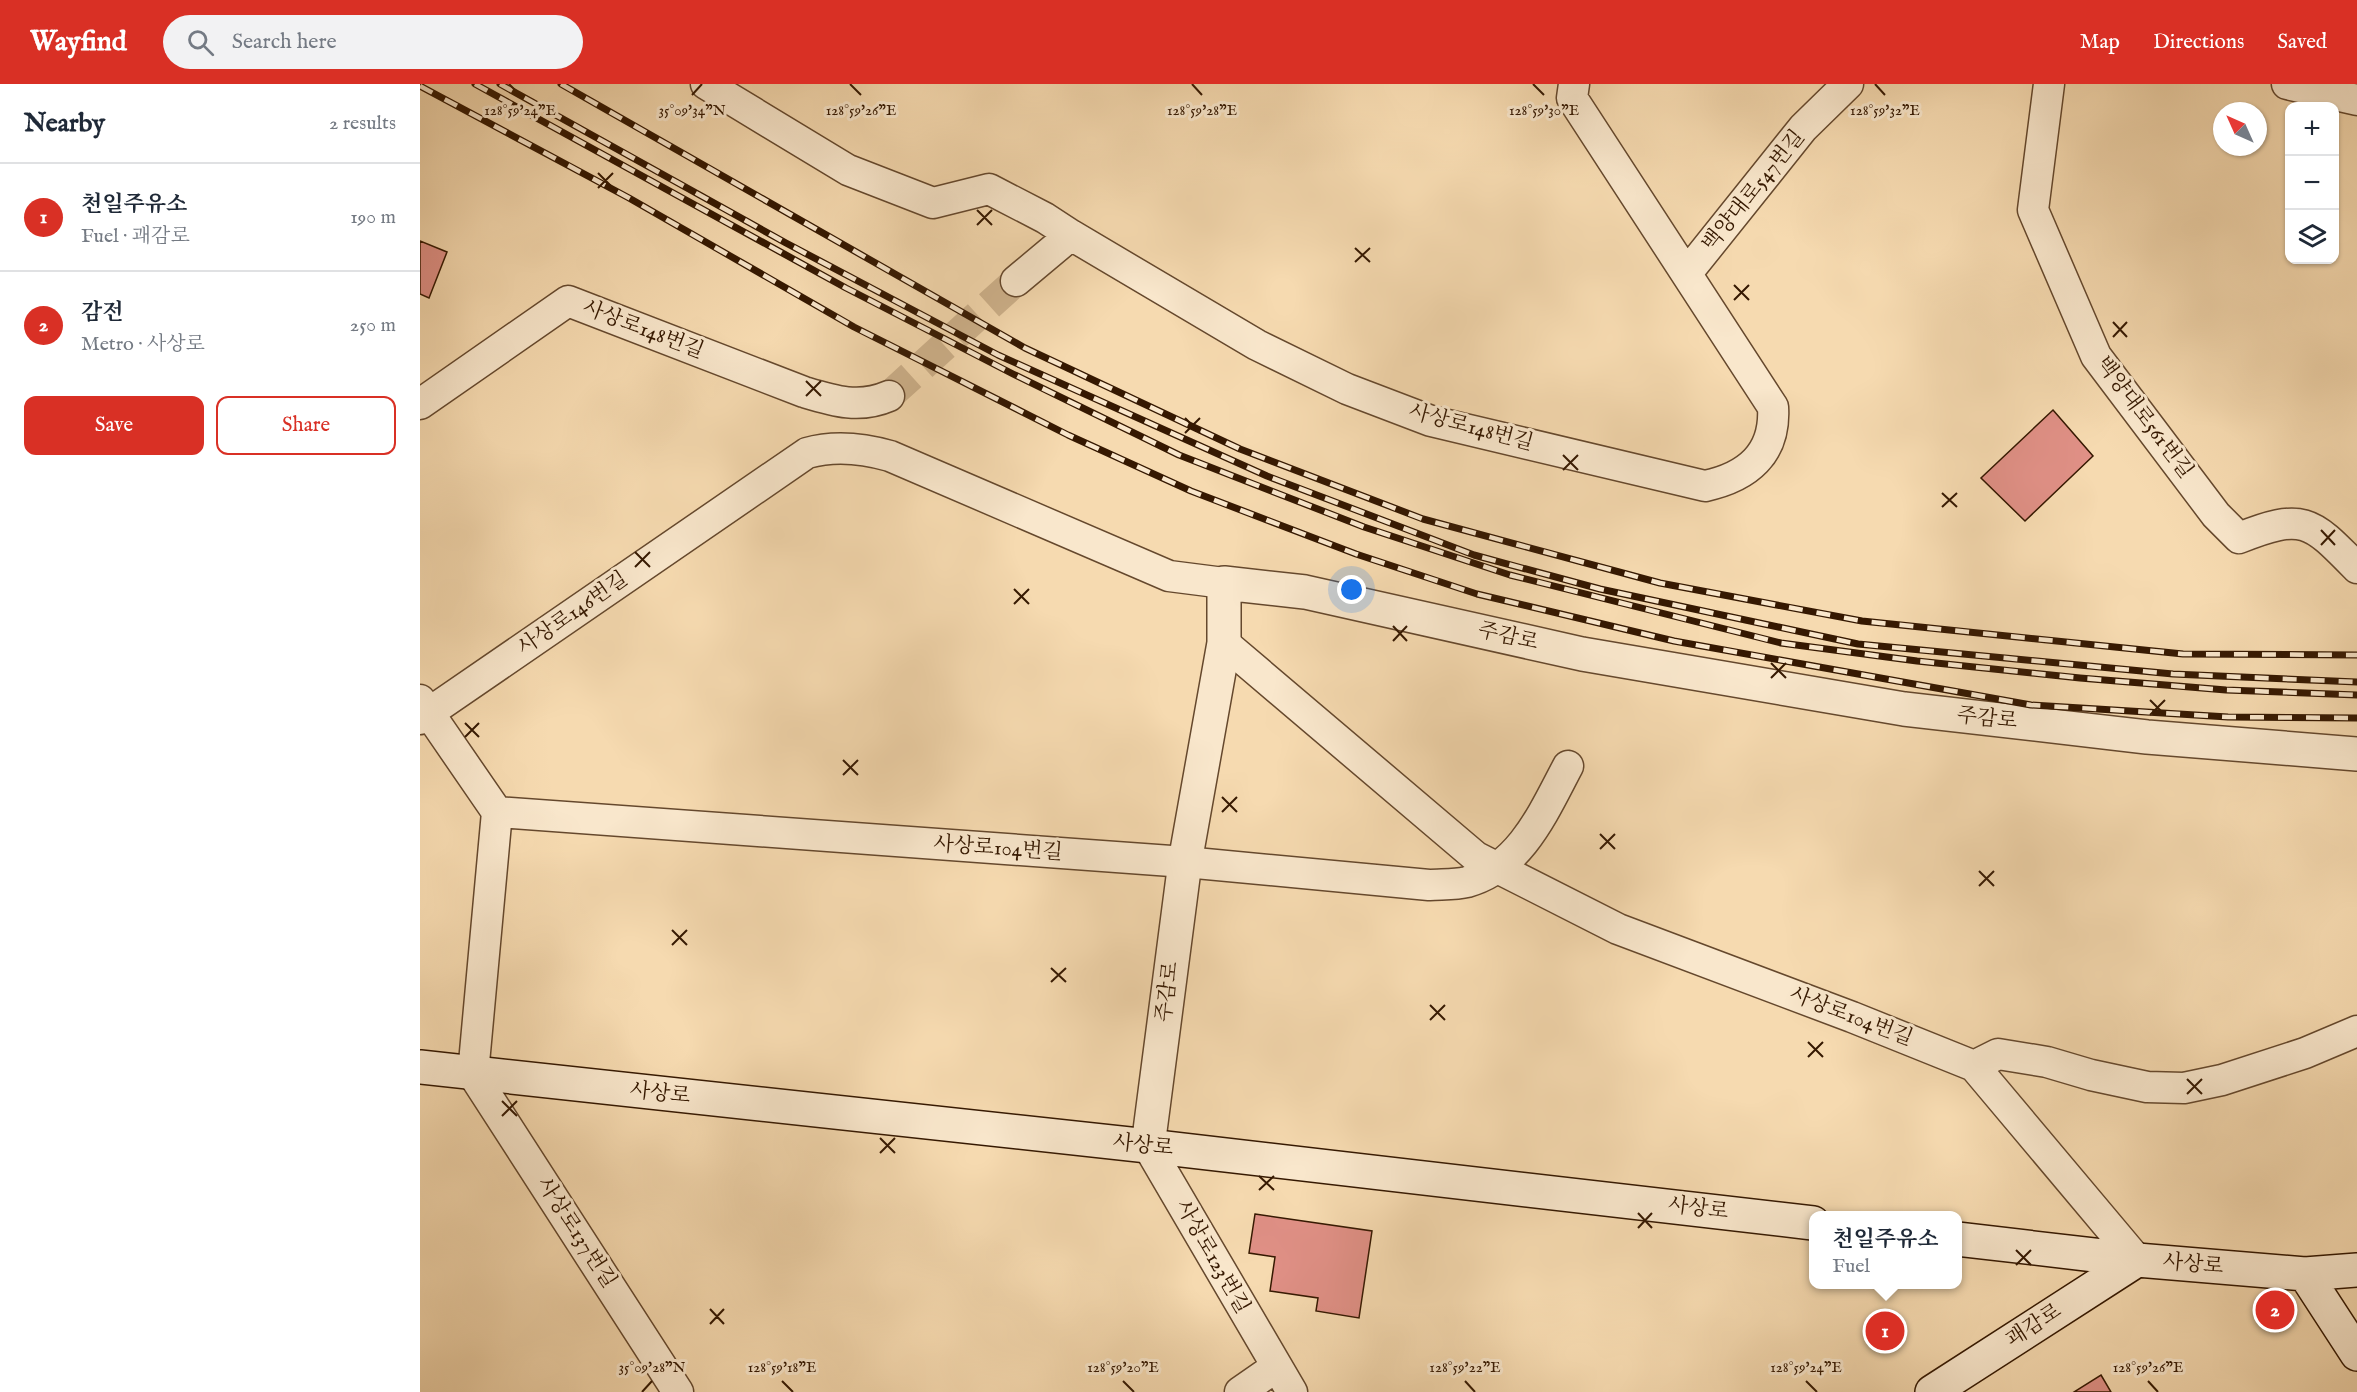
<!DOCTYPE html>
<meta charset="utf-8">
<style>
:root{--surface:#fff;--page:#f2f2f3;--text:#1f2937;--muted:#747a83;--line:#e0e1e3;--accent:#d93025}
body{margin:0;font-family:"IM FELL English","Noto Serif KR",serif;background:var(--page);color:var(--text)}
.controls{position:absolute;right:18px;top:18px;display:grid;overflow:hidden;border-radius:12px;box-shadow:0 2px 4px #0004}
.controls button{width:54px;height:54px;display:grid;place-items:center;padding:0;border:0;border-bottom:2px solid var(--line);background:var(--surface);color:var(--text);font:30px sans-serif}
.compass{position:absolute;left:1793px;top:18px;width:54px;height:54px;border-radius:50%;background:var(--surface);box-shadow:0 2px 4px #0004;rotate:315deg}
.you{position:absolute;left:932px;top:506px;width:21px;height:21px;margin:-15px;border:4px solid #fff;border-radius:50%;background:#1a73e8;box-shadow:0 0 0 9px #1a73e833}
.badge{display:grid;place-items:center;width:39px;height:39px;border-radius:50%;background:var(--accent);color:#fff;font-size:20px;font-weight:700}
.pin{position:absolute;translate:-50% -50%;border:3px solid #fff;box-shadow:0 2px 6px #0006}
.popup{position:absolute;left:1389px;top:1127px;width:153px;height:78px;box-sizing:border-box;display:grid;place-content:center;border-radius:12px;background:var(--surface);filter:drop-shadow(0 2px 4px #0005);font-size:20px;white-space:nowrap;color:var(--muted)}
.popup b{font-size:22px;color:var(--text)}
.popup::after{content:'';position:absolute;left:50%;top:100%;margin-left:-12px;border:12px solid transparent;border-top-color:var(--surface)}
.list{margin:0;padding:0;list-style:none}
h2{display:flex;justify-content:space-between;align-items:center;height:78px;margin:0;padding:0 24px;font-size:26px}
h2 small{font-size:20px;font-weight:400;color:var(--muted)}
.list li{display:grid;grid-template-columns:39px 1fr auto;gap:18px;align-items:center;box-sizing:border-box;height:108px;padding:0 24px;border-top:2px solid var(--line)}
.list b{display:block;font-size:22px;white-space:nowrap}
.list p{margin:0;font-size:20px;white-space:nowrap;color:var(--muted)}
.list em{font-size:20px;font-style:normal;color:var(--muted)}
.actions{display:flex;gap:12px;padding:18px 24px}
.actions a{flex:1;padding:14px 0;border:2px solid var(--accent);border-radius:12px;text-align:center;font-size:21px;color:var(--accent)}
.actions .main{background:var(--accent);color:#fff}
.icon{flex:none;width:33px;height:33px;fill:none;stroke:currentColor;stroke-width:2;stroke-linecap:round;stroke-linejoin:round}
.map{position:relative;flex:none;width:1937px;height:1308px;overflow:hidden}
header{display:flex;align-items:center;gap:36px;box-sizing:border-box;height:84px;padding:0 30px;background:var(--accent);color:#fff}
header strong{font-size:28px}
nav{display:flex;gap:33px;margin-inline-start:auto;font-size:21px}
.search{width:420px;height:54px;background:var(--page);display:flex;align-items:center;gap:15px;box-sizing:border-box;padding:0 21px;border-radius:33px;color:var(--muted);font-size:22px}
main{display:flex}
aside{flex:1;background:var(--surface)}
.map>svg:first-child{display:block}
.building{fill:#e09086;stroke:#351801;stroke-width:1.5}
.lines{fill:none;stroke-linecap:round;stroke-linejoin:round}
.minor-tunnel{stroke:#cfb38d;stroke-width:30;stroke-dasharray:30 15;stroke-linecap:butt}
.minor-casing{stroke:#65482d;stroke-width:33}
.tertiary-casing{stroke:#65482d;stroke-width:36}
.secondary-casing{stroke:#351801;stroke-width:36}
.minor{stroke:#f9e7cc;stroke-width:30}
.tertiary{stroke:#f9e7cc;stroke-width:33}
.secondary{stroke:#f9e7cc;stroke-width:33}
.rail-casing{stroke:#351801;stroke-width:7}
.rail{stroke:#f9e7cc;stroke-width:4.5;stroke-dasharray:14;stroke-linecap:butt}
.ticks{fill:none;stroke:#351801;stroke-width:2}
.labels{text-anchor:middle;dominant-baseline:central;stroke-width:6;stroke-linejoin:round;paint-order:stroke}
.street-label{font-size:21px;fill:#351801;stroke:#f9e7cc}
.ticks-label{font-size:15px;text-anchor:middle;fill:#351801;stroke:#f9e7cc;stroke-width:6;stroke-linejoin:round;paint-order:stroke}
</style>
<header>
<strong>Wayfind</strong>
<div class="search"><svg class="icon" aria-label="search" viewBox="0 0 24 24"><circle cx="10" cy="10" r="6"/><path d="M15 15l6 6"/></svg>Search here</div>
<nav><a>Map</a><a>Directions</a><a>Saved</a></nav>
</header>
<main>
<aside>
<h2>Nearby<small>2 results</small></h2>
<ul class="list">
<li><span class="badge">1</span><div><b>천일주유소</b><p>Fuel · 괘감로</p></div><em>190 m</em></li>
<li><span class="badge">2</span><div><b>감전</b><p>Metro · 사상로</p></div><em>250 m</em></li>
</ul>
<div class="actions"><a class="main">Save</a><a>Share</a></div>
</aside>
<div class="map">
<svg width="1937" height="1308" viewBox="0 0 1937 1308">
<rect width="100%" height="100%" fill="#f6dab0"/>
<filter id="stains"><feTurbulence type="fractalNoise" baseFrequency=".00333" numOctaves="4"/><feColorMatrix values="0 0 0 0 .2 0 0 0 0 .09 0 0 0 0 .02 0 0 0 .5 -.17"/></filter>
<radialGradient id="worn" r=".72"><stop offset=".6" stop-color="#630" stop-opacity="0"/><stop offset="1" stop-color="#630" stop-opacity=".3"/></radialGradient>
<!-- building -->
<path class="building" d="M 0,157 L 27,168 L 9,214 L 0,210 Z
M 1633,326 L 1673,372 L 1605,437 L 1561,394 Z
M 835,1130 L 952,1147 L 939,1234 L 896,1227 L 898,1214 L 850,1207 L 855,1173 L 829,1169 Z
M 1681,1291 L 1691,1308 L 1654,1308 Z"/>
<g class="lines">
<!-- minor-tunnel -->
<path class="minor-tunnel" d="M 469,312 L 596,197"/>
<defs>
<path id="minor" d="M 286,0 L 428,86 L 513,119 L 569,105 L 625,134 L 651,151
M 1629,0 L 1613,126 L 1676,272 L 1796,431 L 1819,454 C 1884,428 1891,437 1937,484
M 1867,0 L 1937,16
M 1267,189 L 1383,44 L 1428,0
M 596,197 L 651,151 L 837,261 L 927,305 L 1011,337 L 1285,402 C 1327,393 1356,370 1353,323 L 1152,14 L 1154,0
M 0,320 L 148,217 L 384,308 C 414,317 439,325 469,312
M 804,559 L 1056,773 L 1198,845 L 1432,933 L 1554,982 L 1717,1176
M 0,616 L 77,728 L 53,990 L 258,1308
M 0,635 L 387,369 C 415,361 442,364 470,372 L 749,492 L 804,499
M 77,728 L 765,778 L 1009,801 C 1021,800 1035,801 1047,798 C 1101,783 1124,727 1148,682
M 1554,982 L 1578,970 L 1627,978 L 1671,991 L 1727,1003 L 1764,1004 L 1802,996 L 1885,969 L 1937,947
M 728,1062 L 872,1308
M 820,1308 L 856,1283"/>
<path id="tertiary" d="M 728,1062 L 765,778 L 804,559 L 804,499 L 885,508 L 1162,570 L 1484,625 L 1727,653 L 1937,670"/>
<path id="secondary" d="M 0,983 L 728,1062 L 1393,1139
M 1537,1155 L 1717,1176 L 1885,1190 L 1937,1186
M 1885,1190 L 1937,1270
M 1512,1308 L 1717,1176"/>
</defs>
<!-- minor casing -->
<use href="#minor" class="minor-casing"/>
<!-- tertiary casing -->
<use href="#tertiary" class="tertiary-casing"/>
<!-- secondary casing -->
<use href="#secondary" class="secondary-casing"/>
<!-- minor -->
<use href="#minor" class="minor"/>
<!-- tertiary -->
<use href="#tertiary" class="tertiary"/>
<!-- secondary -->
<use href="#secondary" class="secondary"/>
<defs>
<path id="rail" d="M 55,0 L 426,204 L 593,290 L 759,371 L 944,443 L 1090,491 L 1361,559 L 1497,577 L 1660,594 L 1806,606 L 1937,611
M 80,0 L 366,159 L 578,271 L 847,392 L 1054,471 L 1180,505 L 1438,560 L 1753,590 L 1937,598
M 141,0 L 605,264 L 820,365 L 1003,435 L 1240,499 L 1442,537 L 1763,570 L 1937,571
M 0,2 L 209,114 L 434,243 L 648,351 L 771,407 L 936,470 L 1057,510 L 1254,557 L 1611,621 L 1808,633 L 1937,634"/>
</defs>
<!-- rail casing -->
<use href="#rail" class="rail-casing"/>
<!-- rail -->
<use href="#rail" class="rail"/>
</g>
<!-- ticks -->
<path class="ticks" d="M 89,0 L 100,11M 430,0 L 441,11M 772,0 L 782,11M 1113,0 L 1124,11M 1455,0 L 1465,11M 272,11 L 282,0M 178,89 L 193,104M 178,104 L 193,89M 557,126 L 572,141M 557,141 L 572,126M 935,164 L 950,178M 935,178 L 950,164M 1314,201 L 1329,216M 1314,216 L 1329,201M 1693,238 L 1707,253M 1693,253 L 1707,238M 386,297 L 401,312M 386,312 L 401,297M 765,334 L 780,349M 765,349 L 780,334M 1143,371 L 1158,386M 1143,386 L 1158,371M 1522,409 L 1537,423M 1522,423 L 1537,409M 1901,446 L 1915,461M 1901,461 L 1915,446M 215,468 L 230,483M 215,483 L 230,468M 594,505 L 609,520M 594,520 L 609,505M 973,542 L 987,557M 973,557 L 987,542M 1351,579 L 1366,594M 1351,594 L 1366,579M 1730,616 L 1745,631M 1730,631 L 1745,616M 45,639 L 59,653M 45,653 L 59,639M 423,676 L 438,691M 423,691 L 438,676M 802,713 L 817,728M 802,728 L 817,713M 1180,750 L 1195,765M 1180,765 L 1195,750M 1559,787 L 1574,802M 1559,802 L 1574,787M 252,846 L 267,861M 252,861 L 267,846M 631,884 L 646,898M 631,898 L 646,884M 1010,921 L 1025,936M 1010,936 L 1025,921M 1388,958 L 1403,973M 1388,973 L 1403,958M 1767,995 L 1782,1010M 1767,1010 L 1782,995M 82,1017 L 97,1032M 82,1032 L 97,1017M 460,1054 L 475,1069M 460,1069 L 475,1054M 839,1092 L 854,1106M 839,1106 L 854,1092M 1218,1129 L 1232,1144M 1218,1144 L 1232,1129M 1596,1166 L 1611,1181M 1596,1181 L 1611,1166M 290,1225 L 304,1240M 290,1240 L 304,1225M 362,1297 L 373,1308M 703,1297 L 714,1308M 1045,1297 L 1055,1308M 1386,1297 L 1397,1308M 1728,1297 L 1738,1308M 222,1308 L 232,1297"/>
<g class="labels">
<!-- street labels -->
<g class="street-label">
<text transform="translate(1334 107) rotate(-51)">백양대로547번길</text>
<text transform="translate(223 246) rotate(21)">사상로148번길</text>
<text transform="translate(1724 334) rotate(53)">백양대로561번길</text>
<text transform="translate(1051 344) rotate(15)">사상로148번길</text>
<text transform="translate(153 530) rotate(-35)">사상로146번길</text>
<text transform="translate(1088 553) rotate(13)">주감로</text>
<text transform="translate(1567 635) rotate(6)">주감로</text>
<text transform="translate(578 765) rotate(4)">사상로104번길</text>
<text transform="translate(748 908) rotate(-83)">주감로</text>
<text transform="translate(1431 933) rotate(21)">사상로104번길</text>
<text transform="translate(240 1010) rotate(6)">사상로</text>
<text transform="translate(723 1062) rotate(6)">사상로</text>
<text transform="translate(1278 1125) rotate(7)">사상로</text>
<text transform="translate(156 1149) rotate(57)">사상로137번길</text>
<text transform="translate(792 1173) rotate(60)">사상로123번길</text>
<text transform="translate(1773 1181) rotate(5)">사상로</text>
<text transform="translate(1614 1242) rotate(-33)">괘감로</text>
</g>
</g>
<g class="ticks-label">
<text x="100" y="31">128°59'24"E</text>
<text x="441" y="31">128°59'26"E</text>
<text x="782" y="31">128°59'28"E</text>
<text x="1124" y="31">128°59'30"E</text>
<text x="1465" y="31">128°59'32"E</text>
<text x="272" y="31">35°09'34"N</text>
<text x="232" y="1288">35°09'28"N</text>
<text x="362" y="1288">128°59'18"E</text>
<text x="703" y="1288">128°59'20"E</text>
<text x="1045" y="1288">128°59'22"E</text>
<text x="1386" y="1288">128°59'24"E</text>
<text x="1728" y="1288">128°59'26"E</text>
</g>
<rect width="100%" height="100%" filter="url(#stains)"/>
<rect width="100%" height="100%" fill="url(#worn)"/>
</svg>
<div class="controls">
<button>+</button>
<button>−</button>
<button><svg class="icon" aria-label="layers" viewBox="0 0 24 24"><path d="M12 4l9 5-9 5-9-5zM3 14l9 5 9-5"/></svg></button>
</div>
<svg class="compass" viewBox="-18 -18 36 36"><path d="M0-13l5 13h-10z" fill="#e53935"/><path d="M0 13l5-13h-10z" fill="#747a83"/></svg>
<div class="you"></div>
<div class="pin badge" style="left:1465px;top:1247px">1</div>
<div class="popup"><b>천일주유소</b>Fuel</div>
<div class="pin badge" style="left:1855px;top:1226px">2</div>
</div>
</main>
